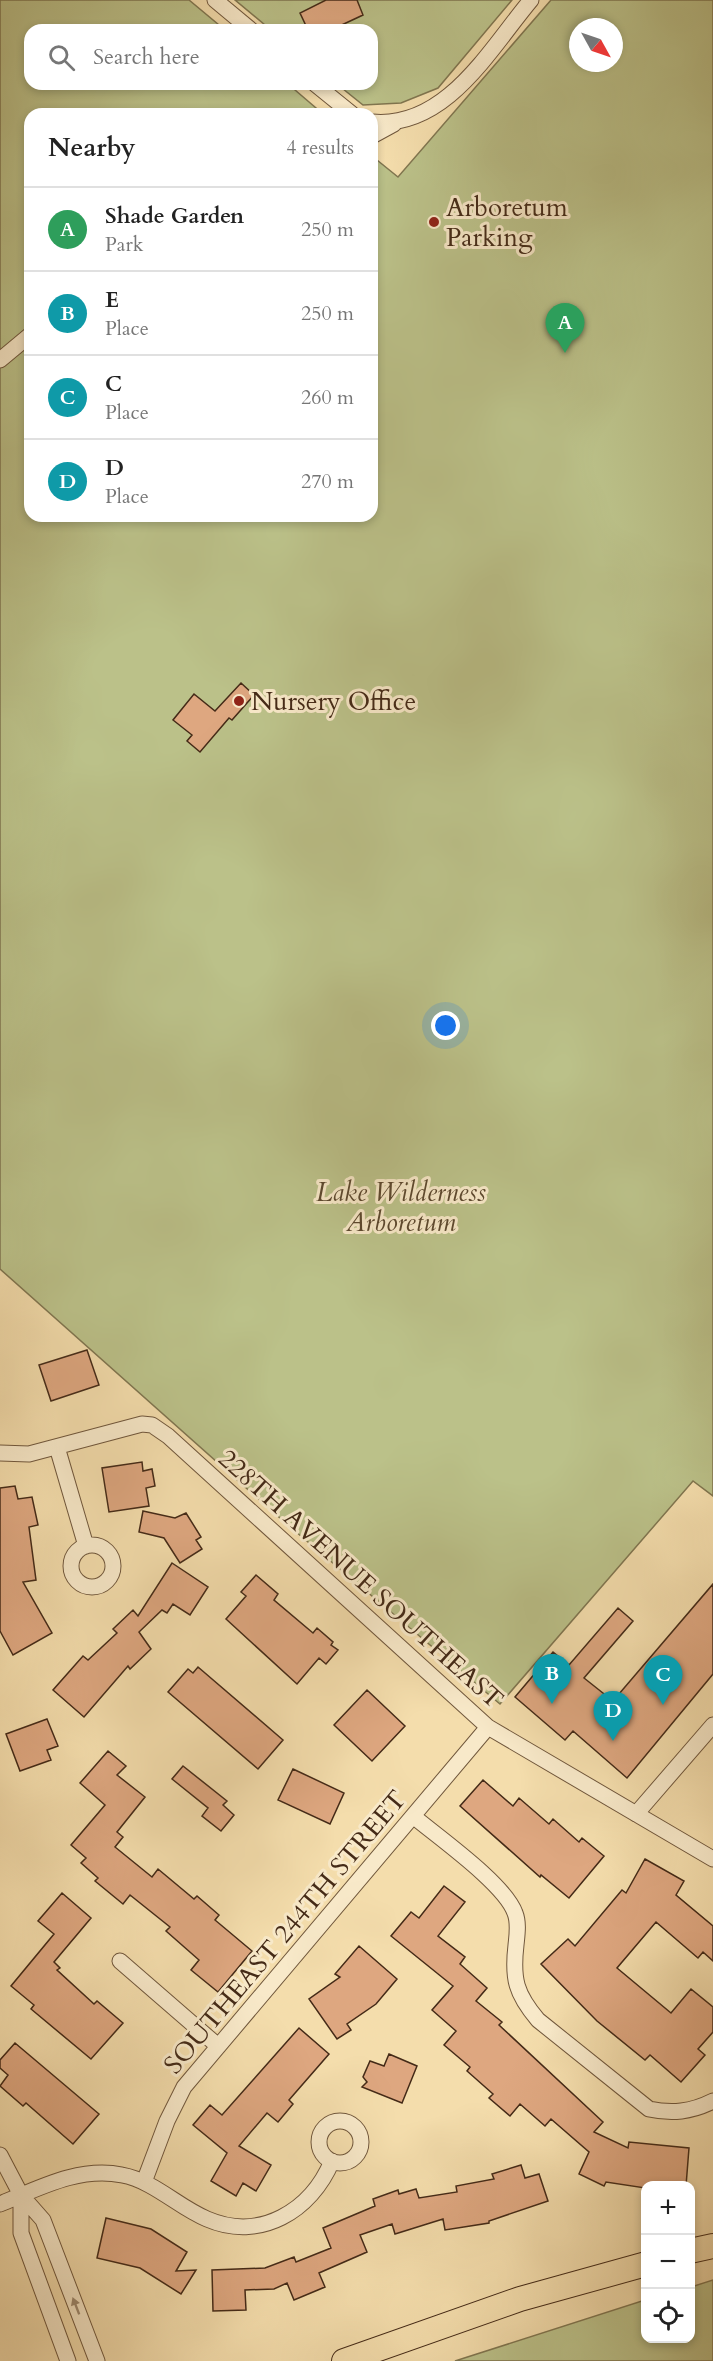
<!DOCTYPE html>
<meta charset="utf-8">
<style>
:root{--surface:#fff;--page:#f2f2f2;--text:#222;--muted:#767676;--line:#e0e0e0;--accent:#8f2418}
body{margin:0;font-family:Cardo,serif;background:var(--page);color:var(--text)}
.controls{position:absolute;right:18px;bottom:18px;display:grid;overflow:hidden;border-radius:12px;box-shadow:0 3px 9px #0003}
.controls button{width:54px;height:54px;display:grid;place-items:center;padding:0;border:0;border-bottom:2px solid var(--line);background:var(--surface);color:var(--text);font:30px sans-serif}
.compass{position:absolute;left:569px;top:18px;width:54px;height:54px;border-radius:50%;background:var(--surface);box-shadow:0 3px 9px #0003;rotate:130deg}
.you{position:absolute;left:446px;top:1026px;width:21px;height:21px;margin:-15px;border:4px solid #fff;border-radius:50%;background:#1a73e8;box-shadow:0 0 0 9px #1a73e833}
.badge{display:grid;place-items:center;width:39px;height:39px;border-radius:50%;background:var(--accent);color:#fff;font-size:20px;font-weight:700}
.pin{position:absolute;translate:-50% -50px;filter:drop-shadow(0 2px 3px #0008)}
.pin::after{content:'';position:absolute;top:32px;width:21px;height:18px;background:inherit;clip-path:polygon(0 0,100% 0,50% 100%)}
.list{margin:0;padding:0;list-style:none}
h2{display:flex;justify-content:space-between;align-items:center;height:78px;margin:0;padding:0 24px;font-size:26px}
h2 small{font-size:20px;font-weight:400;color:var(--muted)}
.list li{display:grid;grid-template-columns:39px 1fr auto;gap:18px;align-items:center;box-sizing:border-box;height:84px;padding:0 24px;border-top:2px solid var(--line)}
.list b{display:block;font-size:22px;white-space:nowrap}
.list p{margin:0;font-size:20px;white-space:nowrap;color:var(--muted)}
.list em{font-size:20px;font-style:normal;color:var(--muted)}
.icon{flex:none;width:33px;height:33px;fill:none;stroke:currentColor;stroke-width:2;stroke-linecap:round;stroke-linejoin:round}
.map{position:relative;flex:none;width:713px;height:2361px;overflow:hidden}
.search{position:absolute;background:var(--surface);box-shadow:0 3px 9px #0003;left:24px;top:24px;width:354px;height:66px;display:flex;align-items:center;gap:15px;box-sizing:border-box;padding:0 21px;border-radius:18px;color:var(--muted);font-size:22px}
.panel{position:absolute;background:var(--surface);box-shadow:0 3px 9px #0003;left:24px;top:108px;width:354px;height:414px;border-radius:18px}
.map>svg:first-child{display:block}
.green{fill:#bbc189;stroke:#807650;stroke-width:1.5;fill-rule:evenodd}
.building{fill:#dea780;stroke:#442a17;stroke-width:1.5}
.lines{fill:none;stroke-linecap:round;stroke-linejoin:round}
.minor-casing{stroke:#70573c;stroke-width:17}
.primary-casing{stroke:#442a17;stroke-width:26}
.minor{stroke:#f8e9c9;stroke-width:15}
.primary{stroke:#f4ddac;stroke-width:24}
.oneway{fill:#9e8a70}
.poi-dot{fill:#8f2418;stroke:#f8e9c9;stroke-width:2}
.labels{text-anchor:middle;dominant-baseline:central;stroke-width:6;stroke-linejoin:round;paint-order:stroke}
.poi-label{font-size:26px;fill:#442a17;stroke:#f8e9c9;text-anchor:start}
.park-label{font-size:26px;font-style:italic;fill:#5c482e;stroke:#f8e9c9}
.street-label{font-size:26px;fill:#442a17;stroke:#f8e9c9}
</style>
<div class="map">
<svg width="713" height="2361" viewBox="0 0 713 2361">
<rect width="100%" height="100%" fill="#f4ddac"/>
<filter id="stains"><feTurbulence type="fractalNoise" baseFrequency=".00333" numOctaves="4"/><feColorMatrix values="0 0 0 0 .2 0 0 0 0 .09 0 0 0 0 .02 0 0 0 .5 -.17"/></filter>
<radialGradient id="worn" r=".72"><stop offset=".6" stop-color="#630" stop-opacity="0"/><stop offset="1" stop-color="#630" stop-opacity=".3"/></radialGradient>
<!-- green -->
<path class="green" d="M 0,0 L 189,0 L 225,30 L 30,30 L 30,84 L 288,84 L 323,114 L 30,114 L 30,516 L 372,516 L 372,156 L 398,177 L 551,0 L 713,0 L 713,1496 L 693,1481 L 500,1704 L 289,1526 L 0,1269 ZM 578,27 L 614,27 L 614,63 L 578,63 Z
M 235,0 L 512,0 L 438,88 L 401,103 L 363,105 L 337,84 L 372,84 L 372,30 L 271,30 Z
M 713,2280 L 713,2361 L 455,2361 L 645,2300 L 646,2338 L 690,2338 L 691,2287 Z"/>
<!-- building -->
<path class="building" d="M 326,0 L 357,0 L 363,15 L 331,30 L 308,30 L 300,13 Z
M 241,683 L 254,695 L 232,720 L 229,718 L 200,752 L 187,741 L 192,735 L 173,720 L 194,694 L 215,711 Z
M 87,1350 L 99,1385 L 51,1401 L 39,1365 Z
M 142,1462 L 143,1471 L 152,1469 L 155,1486 L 146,1488 L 149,1506 L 109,1512 L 102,1468 Z
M 15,1486 L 18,1499 L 32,1497 L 38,1525 L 29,1527 L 36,1580 L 23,1582 L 52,1633 L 13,1655 L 0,1631 L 0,1488 Z
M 143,1511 L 175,1518 L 186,1513 L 201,1537 L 196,1540 L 202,1549 L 180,1563 L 164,1538 L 139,1532 Z
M 172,1563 L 208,1587 L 190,1615 L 173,1604 L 167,1613 L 162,1610 L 139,1632 L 151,1649 L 130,1669 L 128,1666 L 84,1717 L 53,1690 L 83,1656 L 88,1660 L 117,1633 L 113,1629 L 133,1610 L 138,1616 Z
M 256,1575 L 278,1594 L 274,1600 L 313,1633 L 317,1628 L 333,1642 L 331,1645 L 338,1650 L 326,1664 L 319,1658 L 297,1684 L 226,1619 L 246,1596 L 241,1592 Z
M 713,1584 L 713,1674 L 627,1778 L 573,1731 L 565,1740 L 515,1697 L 553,1652 L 569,1665 L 618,1608 L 633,1621 L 584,1678 L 613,1701 Z
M 198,1667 L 283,1740 L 258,1769 L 168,1692 L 188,1669 L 193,1673 Z
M 367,1690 L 405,1726 L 372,1761 L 334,1725 Z
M 47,1719 L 58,1746 L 47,1750 L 51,1760 L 20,1771 L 6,1734 Z
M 108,1751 L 126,1766 L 117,1775 L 145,1797 L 117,1832 L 123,1837 L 115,1847 L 152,1877 L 158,1869 L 194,1899 L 197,1896 L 219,1915 L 215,1920 L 252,1951 L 218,1992 L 191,1970 L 199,1960 L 166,1931 L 170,1927 L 130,1895 L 123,1904 L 95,1881 L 98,1878 L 81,1863 L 86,1858 L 71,1845 L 105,1805 L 80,1783 Z
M 183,1766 L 227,1801 L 223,1805 L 234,1815 L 221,1831 L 202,1816 L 208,1808 L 172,1779 Z
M 293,1769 L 344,1793 L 330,1824 L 278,1800 Z
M 483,1780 L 513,1806 L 519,1798 L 549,1824 L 553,1819 L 579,1842 L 582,1838 L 604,1856 L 569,1898 L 541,1875 L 540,1877 L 460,1806 Z
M 645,1859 L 684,1881 L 676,1895 L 713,1926 L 713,1961 L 703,1952 L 698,1958 L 656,1922 L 617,1968 L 671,2013 L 691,1989 L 713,2007 L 713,2032 L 698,2049 L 705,2055 L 681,2082 L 650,2055 L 645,2060 L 597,2021 L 541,1964 L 568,1939 L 575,1946 L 622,1890 L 626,1893 Z
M 444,1886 L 465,1902 L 438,1936 L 465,1957 L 460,1964 L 487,1988 L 476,2001 L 502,2022 L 499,2025 L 603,2122 L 594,2132 L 628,2148 L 629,2142 L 689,2148 L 686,2186 L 645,2186 L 645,2188 L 606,2182 L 604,2186 L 579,2174 L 589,2152 L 551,2119 L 545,2126 L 520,2104 L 510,2116 L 489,2098 L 493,2094 L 467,2071 L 470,2067 L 444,2045 L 456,2031 L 432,2010 L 453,1986 L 391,1936 L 411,1912 L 419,1918 Z
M 62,1893 L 91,1918 L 54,1962 L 60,1968 L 57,1970 L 94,2004 L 97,2001 L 123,2023 L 91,2059 L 31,2009 L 34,2005 L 11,1986 L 54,1934 L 38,1921 Z
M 359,1946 L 397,1979 L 376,2004 L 347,2024 L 351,2030 L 337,2039 L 309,1999 L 340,1977 L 335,1974 Z
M 299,2028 L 329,2054 L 289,2100 L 293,2104 L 278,2122 L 267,2113 L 239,2146 L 271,2165 L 256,2191 L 243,2183 L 236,2196 L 211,2181 L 227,2153 L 193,2125 L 210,2105 L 222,2115 Z
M 15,2043 L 99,2114 L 73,2144 L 26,2103 L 23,2106 L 0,2086 L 8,2075 L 0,2068 L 0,2060 Z
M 389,2054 L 417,2066 L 402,2103 L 362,2087 L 367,2082 L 363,2077 L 370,2061 L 384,2066 Z
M 521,2165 L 525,2178 L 539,2174 L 548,2201 L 489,2221 L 489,2223 L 445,2230 L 443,2219 L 395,2234 L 392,2224 L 360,2235 L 367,2252 L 319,2273 L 325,2287 L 294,2300 L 287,2283 L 274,2289 L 245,2290 L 246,2310 L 213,2311 L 212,2270 L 265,2268 L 294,2257 L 296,2262 L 331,2248 L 323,2228 L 375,2206 L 373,2199 L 398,2190 L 399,2194 L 416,2189 L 419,2198 L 457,2192 L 456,2186 L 494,2179 L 492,2174 Z
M 106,2218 L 151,2229 L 187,2252 L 176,2271 L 196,2270 L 181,2294 L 140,2268 L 97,2258 Z"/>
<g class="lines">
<defs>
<path id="minor" d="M 215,0 L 251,30
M 315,84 L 352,114
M 372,122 C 446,129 489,50 531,0
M 372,136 L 394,124
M 0,360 L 30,335
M 57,1447 L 86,1546
M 0,1453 L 29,1454 L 142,1424 L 152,1425 L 168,1436 L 488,1727 L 713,1859
M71 1566a21 21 0 1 1 42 0a21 21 0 1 1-42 0Z
M 636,1814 L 713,1725
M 413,1816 C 438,1837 505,1884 515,1913 C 519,1923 517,1935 516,1945 C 512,1979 516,1994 538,2020 L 649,2109 C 672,2114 691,2112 713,2101
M 120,1961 L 218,2046
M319 2142a21 21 0 1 1 42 0a21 21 0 1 1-42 0Z
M 0,2155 L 21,2195
M 144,2182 L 167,2121 L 184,2087 L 488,1727
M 0,2204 C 39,2188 80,2166 122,2175 C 154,2181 178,2207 207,2219 C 260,2242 311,2211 332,2161
M 68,2361 L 21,2233 L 21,2195 L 43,2220 L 97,2361"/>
<path id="primary" d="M 690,2251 L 713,2246
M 344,2361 L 520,2299 L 646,2264"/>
</defs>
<!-- minor casing -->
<use href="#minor" class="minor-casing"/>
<!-- primary casing -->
<use href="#primary" class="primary-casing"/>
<!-- minor -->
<use href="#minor" class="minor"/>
<!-- primary -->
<use href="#primary" class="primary"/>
</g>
<!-- one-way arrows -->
<defs><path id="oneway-solid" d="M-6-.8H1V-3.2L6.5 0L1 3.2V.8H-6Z" transform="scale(1.5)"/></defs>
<use class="oneway" href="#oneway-solid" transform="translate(76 2306) rotate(-111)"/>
<!-- markers -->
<g class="poi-dot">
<circle cx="434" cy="222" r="6"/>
<circle cx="239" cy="701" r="6"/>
</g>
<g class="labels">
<!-- poi labels -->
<g class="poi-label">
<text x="446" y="207">Arboretum<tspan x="446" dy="30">Parking</tspan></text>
<text x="251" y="701">Nursery Office</text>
</g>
<!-- park labels -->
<g class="park-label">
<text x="401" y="1192">Lake Wilderness<tspan x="401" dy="30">Arboretum</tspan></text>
</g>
<!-- street labels -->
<g class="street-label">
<text transform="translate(361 1579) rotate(42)">228TH AVENUE SOUTHEAST</text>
<text transform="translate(285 1932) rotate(-50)">SOUTHEAST 244TH STREET</text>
</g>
</g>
<rect width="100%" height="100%" filter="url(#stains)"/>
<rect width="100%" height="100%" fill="url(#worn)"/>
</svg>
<div class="controls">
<button>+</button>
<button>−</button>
<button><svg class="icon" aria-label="locate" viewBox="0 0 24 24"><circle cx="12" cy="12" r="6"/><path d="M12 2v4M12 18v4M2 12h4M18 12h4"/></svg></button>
</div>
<svg class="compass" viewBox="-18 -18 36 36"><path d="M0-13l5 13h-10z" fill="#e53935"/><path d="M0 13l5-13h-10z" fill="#767676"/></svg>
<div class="you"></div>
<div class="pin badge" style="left:565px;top:353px;background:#2e9e5b">A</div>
<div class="pin badge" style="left:552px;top:1704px;background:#0f9aa8">B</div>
<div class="pin badge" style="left:663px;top:1705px;background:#0f9aa8">C</div>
<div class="pin badge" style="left:613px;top:1741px;background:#0f9aa8">D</div>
<div class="search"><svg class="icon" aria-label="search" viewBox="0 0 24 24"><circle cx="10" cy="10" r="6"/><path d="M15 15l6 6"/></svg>Search here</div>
<section class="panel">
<h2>Nearby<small>4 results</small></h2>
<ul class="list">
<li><span class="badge" style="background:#2e9e5b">A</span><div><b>Shade Garden</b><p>Park</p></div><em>250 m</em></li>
<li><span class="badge" style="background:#0f9aa8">B</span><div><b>E</b><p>Place</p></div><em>250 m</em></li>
<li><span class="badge" style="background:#0f9aa8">C</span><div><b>C</b><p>Place</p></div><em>260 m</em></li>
<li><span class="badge" style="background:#0f9aa8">D</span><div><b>D</b><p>Place</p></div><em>270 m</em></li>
</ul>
</section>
</div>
